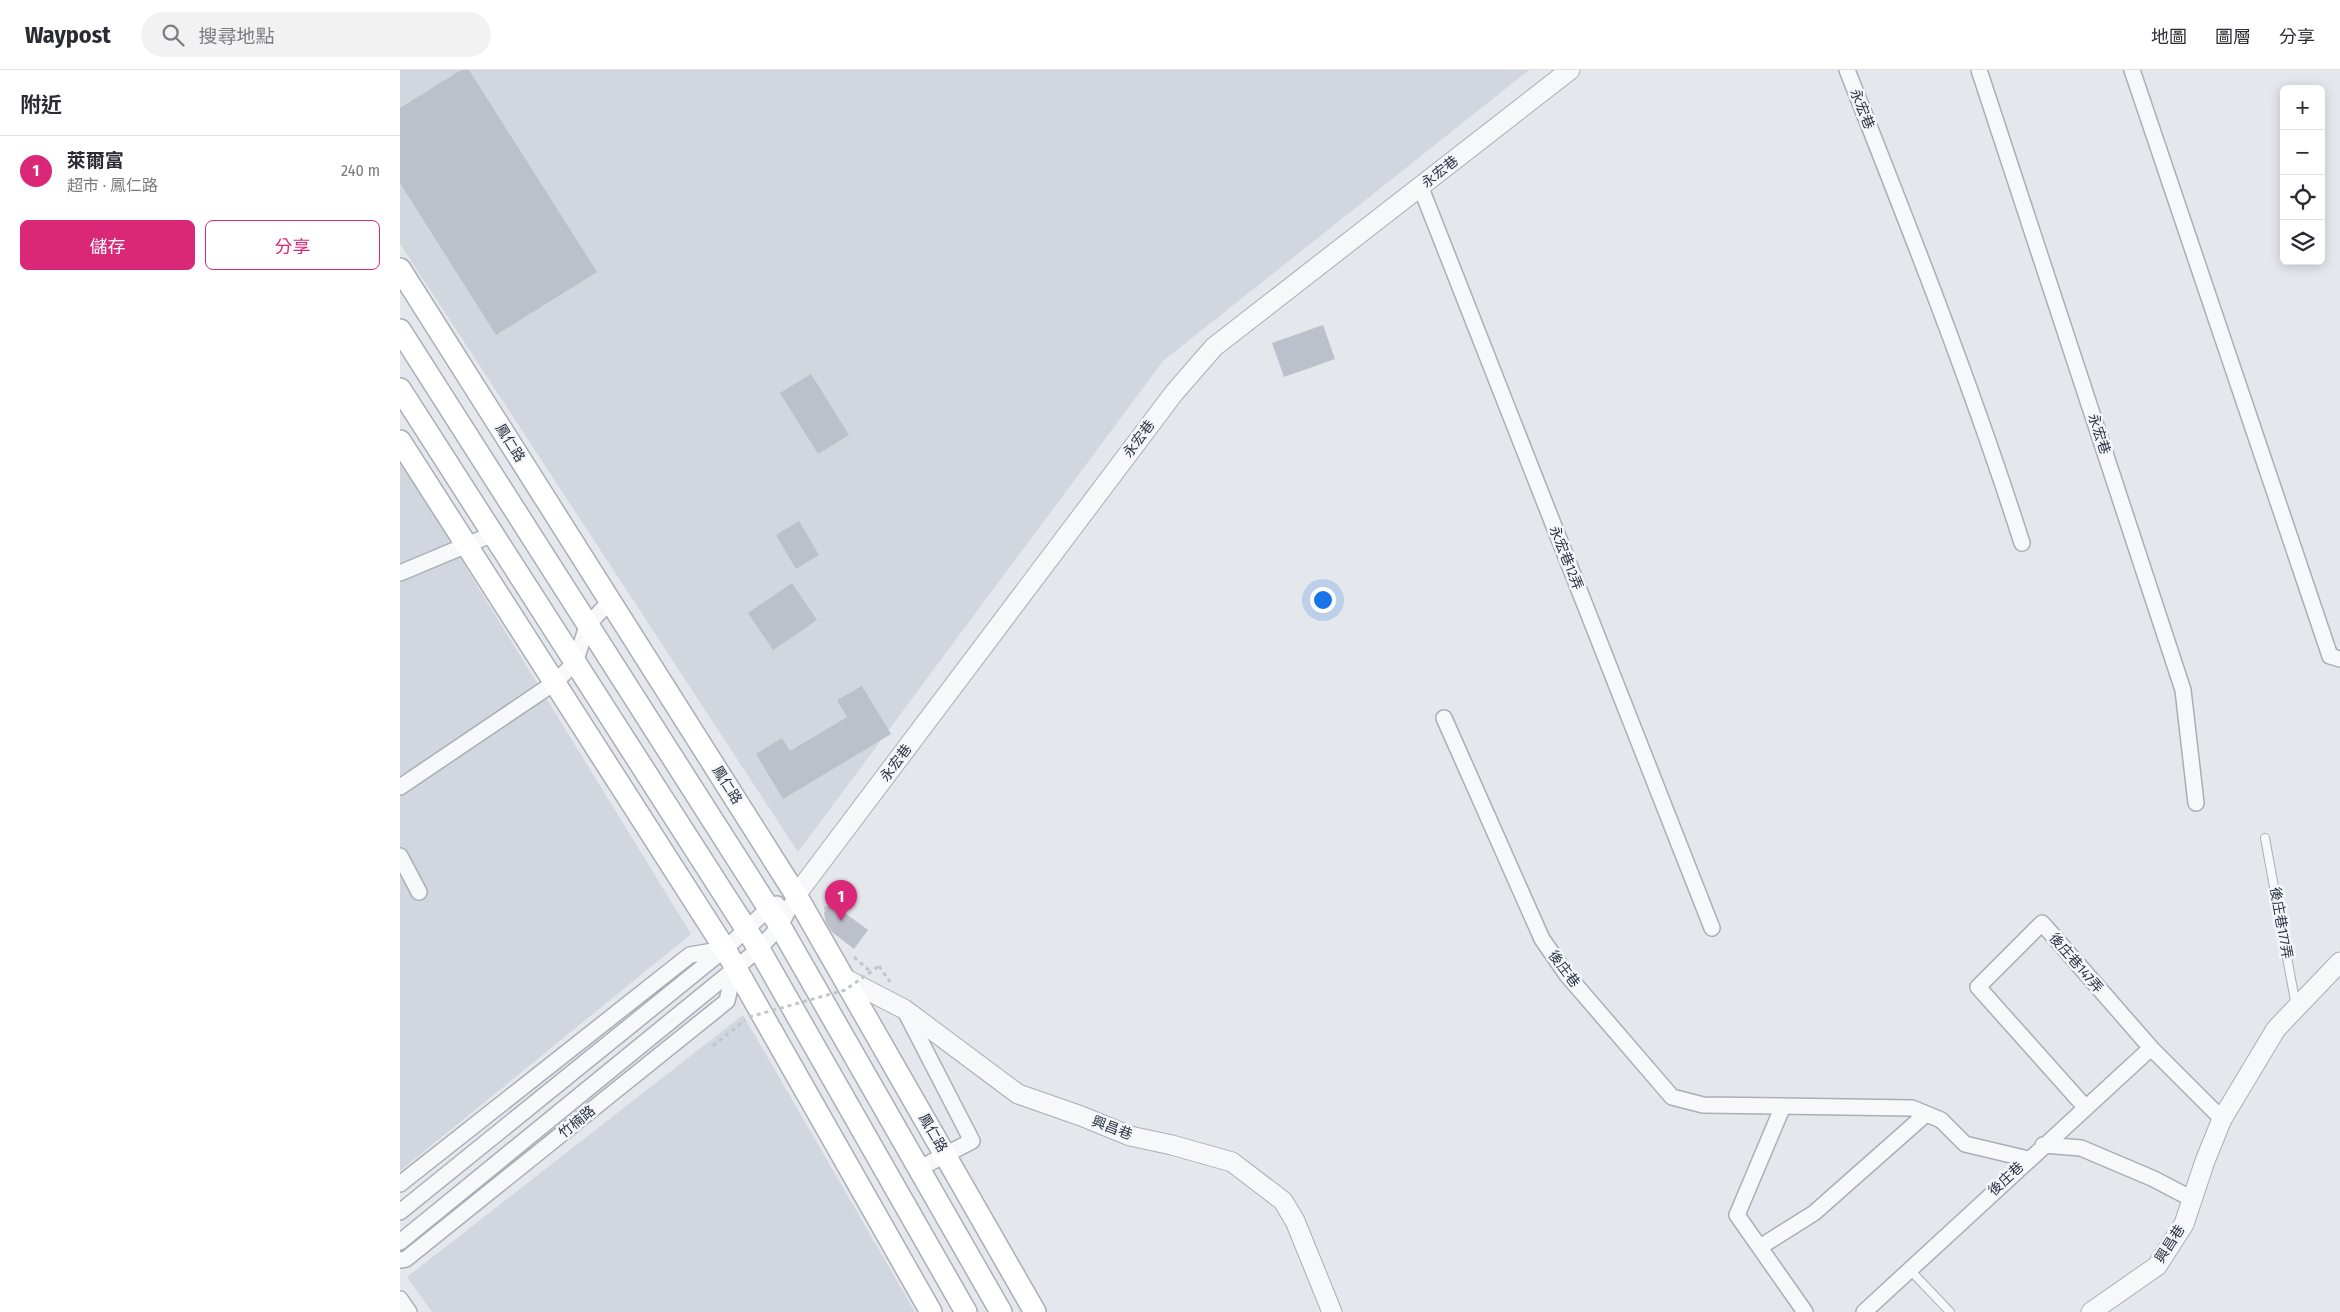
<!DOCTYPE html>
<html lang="zh-TW">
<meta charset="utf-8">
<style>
:root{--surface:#fff;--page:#f2f2f3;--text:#2b2b33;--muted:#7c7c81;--line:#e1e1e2;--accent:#db2777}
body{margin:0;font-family:"Fira Sans Condensed","Noto Sans TC",sans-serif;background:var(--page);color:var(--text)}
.controls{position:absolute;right:15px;top:15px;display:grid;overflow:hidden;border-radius:8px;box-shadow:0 2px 12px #0003}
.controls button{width:45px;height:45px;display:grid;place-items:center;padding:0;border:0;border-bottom:1px solid var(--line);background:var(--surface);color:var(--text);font:25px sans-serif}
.you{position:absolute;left:922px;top:529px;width:18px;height:18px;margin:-12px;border:4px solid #fff;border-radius:50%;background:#1a73e8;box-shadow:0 0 0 8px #1a73e833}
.badge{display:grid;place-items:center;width:32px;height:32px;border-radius:50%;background:var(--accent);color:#fff;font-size:16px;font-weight:700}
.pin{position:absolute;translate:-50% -41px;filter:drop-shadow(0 1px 2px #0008)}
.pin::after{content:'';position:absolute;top:26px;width:18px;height:15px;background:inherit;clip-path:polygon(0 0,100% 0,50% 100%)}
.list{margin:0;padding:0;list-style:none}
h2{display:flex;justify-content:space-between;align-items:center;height:65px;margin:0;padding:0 20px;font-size:21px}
h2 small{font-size:16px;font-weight:400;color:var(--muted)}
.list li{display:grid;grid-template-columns:32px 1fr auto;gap:15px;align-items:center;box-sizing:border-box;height:70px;padding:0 20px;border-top:1px solid var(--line)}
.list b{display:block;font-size:19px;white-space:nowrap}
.list p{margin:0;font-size:16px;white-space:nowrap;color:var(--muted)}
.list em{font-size:16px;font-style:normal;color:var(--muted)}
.actions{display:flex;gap:10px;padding:15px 20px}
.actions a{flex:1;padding:11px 0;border:1px solid var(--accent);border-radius:8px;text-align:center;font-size:18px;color:var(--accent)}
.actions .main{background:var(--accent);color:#fff}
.icon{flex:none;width:28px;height:28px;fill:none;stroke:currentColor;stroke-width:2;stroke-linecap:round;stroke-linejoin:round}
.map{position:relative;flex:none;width:1940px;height:1242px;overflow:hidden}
header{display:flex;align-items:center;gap:30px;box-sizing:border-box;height:70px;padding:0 25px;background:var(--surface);border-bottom:1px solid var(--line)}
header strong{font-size:24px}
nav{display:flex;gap:28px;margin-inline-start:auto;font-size:18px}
.search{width:350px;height:45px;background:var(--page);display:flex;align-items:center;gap:12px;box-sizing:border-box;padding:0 18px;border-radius:28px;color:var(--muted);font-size:19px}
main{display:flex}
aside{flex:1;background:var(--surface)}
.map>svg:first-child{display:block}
.built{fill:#d2d6de}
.building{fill:#bbc0ca}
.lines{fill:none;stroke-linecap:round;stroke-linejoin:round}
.service-casing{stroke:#a9aeb7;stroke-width:10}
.minor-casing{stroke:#a9aeb7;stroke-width:18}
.tertiary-casing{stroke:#a9aeb7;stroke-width:21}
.secondary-casing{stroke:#a9aeb7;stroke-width:24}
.path{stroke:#c2c5cb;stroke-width:3;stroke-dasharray:4 4;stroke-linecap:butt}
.service{stroke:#f7f8fa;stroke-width:8}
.minor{stroke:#f7f8fa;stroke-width:15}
.tertiary{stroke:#f7f8fa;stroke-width:19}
.secondary{stroke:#fff;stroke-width:21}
.path-bridge{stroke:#c2c5cb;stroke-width:3;stroke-dasharray:4 4;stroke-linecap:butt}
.labels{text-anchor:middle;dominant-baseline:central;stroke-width:5;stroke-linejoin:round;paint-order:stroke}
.street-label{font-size:14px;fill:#2b3445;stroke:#f4f6f9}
</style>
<header>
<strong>Waypost</strong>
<div class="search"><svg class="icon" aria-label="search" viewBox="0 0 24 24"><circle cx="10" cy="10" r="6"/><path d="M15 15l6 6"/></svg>搜尋地點</div>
<nav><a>地圖</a><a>圖層</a><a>分享</a></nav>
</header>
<main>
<aside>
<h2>附近<small></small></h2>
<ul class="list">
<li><span class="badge">1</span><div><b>萊爾富</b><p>超市 · 鳳仁路</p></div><em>240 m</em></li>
</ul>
<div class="actions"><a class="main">儲存</a><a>分享</a></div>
</aside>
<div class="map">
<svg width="1940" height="1242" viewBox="0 0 1940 1242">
<rect width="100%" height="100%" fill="#e4e7ec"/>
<!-- built -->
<path class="built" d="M 0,0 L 1129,0 L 763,291 L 398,782 L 0,174 Z
M 0,390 L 291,864 L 0,1101 Z
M 343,945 L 515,1242 L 32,1242 L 7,1207 Z"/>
<!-- building -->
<path class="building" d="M 61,0 L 69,0 L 197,202 L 96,265 L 0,113 L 0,38 Z
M 923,255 L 935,289 L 884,307 L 872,273 Z
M 411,304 L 449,365 L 418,384 L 380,323 Z
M 399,451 L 419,485 L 396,499 L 376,465 Z
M 392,513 L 417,550 L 373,580 L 348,543 Z
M 462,616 L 491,664 L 383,729 L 356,684 L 382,668 L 390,681 L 447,647 L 437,630 Z
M 431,833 L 468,860 L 454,879 L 432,862 L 426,853 L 424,842 Z"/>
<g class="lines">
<defs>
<path id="service" d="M 1865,768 L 1896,936
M 1510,1200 L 1550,1242"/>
<path id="minor" d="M 1447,0 C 1509,157 1571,313 1622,473
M 1579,0 L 1783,620 L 1796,733
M 1732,0 L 1930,586 L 1940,589
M 1021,118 L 1312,858
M 0,503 L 93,464
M 1044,648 L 1142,869 L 1167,905 L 1272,1027 L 1303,1035 L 1512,1038 L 1541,1050 L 1565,1074 L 1628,1089
M 0,717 L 154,613 L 175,593 L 187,556 L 210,531
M 0,786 L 19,822
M 504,939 L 572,1071 L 518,1099
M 1383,1036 L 1337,1145 L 1405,1242
M 1685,1037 L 1578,917 L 1642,853 L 1751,978 L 1822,1049
M 1643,1075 L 1681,1078 L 1754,1109 L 1792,1129
M 0,1114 L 290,885 L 324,879
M 0,1142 L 325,879 L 368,839 L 377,834
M 0,1172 L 359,879 L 380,856 L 396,825
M 1360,1177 L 1414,1143 L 1526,1044
M 0,1190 L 6,1189 L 327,931 L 334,899
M 0,1229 L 9,1242
M 1464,1242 L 1751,978"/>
<path id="tertiary" d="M 396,825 L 774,323 L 814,277 L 1170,0
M 444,908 L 504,939 L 618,1024 L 681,1046 L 730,1066 L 772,1075 L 832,1092 L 883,1131 L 895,1151 L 932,1242
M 1691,1242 L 1757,1196 L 1784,1154 L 1805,1091 L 1822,1049 L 1876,959 L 1940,892"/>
<path id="secondary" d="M 0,199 L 396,825 L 635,1242
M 0,260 L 380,856 L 601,1242
M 0,319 L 359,879 L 566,1242
M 0,371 L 325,879 L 531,1242"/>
</defs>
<!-- service casing -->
<use href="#service" class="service-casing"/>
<!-- minor casing -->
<use href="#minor" class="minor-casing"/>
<!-- tertiary casing -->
<use href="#tertiary" class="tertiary-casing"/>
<!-- secondary casing -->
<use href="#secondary" class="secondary-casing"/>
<!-- path -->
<path class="path" d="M 425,840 L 432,826
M 454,887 L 470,901
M 479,896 L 490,912
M 313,976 L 345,950"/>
<!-- service -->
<use href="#service" class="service"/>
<!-- minor -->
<use href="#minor" class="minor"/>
<!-- tertiary -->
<use href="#tertiary" class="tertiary"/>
<!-- secondary -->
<use href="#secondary" class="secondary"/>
<!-- path-bridge -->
<path class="path-bridge" d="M 349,947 L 445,920 L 479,896"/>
</g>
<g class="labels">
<!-- street labels -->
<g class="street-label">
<text transform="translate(1462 39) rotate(68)">永宏巷</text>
<text transform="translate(1040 102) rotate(-38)">永宏巷</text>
<text transform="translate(1699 364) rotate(72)">永宏巷</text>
<text transform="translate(739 369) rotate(-53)">永宏巷</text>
<text transform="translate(110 373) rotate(58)">鳳仁路</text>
<text transform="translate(1166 488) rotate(68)">永宏巷12弄</text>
<text transform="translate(496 693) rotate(-53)">永宏巷</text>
<text transform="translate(327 715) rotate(58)">鳳仁路</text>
<text transform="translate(1881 853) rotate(80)">後庄巷177弄</text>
<text transform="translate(1676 893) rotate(49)">後庄巷147弄</text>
<text transform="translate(1164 899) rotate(53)">後庄巷</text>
<text transform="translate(177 1052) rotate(-39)">竹楠路</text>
<text transform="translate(712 1058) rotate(21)">興昌巷</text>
<text transform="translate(533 1063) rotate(60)">鳳仁路</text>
<text transform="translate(1606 1109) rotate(-43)">後庄巷</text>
<text transform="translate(1770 1174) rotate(-57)">興昌巷</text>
</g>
</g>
</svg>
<div class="controls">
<button>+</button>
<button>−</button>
<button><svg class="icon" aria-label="locate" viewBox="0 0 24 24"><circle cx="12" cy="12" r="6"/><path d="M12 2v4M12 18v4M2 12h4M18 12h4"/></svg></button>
<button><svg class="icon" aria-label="layers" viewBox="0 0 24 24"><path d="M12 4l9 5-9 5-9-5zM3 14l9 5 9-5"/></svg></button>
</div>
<div class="you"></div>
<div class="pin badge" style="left:441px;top:851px">1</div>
</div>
</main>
